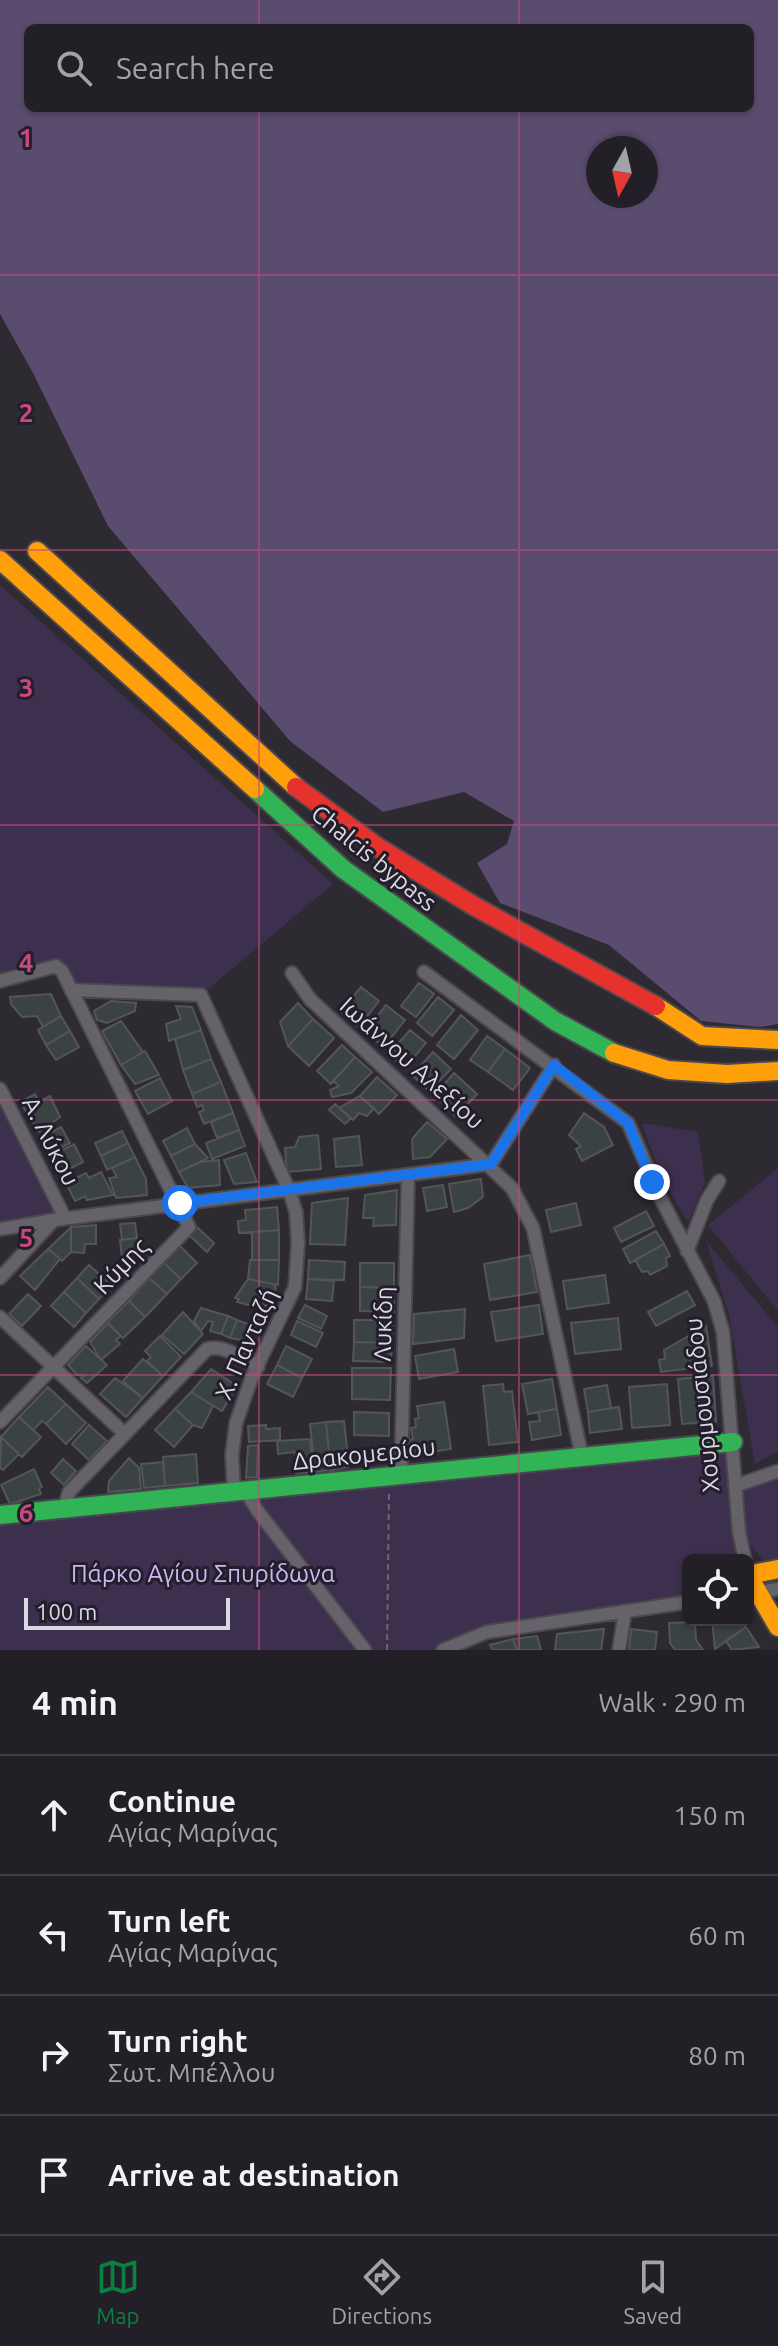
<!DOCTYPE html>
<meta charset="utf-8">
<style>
:root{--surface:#222026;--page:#2e2d32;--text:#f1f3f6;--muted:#a2a3a7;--line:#3f3e43;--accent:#0b8043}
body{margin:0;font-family:Ubuntu,sans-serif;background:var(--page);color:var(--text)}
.controls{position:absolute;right:24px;bottom:24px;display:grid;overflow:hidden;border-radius:12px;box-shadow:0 2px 6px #0004}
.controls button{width:72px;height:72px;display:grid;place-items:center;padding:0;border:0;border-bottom:2px solid var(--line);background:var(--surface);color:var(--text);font:40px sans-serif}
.compass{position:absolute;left:586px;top:136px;width:72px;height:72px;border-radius:50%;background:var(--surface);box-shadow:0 2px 6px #0004;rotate:188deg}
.scale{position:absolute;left:24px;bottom:20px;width:206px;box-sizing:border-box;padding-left:8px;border:4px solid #ddd9e3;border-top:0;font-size:22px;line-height:28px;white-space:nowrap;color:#ddd9e3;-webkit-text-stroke:6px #231e2b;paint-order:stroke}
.stop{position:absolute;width:24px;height:24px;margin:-18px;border:6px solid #1a73e8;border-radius:50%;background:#fff}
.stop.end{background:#1a73e8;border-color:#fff;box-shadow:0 2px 8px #0008}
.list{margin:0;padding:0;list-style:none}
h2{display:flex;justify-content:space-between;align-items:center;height:104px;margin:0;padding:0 32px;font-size:34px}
h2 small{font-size:26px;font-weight:400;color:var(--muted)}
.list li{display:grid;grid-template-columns:52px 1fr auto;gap:24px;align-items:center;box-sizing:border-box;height:120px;padding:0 32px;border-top:2px solid var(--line)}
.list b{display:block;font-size:30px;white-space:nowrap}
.list p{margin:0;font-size:26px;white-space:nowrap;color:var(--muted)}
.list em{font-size:26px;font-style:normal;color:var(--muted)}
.icon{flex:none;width:44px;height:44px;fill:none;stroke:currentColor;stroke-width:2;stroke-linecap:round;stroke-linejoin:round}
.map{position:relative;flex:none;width:778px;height:1650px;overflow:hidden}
.search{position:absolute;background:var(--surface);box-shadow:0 2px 6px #0004;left:24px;right:24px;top:24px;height:88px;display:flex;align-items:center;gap:20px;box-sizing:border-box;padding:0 28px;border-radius:12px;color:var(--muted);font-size:30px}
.sheet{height:584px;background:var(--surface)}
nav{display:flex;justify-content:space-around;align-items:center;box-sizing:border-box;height:112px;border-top:2px solid var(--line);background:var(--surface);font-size:22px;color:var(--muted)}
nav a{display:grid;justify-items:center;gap:4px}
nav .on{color:var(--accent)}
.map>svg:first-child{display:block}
.green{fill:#3d304e}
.water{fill:#5a4c6e;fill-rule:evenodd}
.building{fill:#3b4243;stroke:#535557;stroke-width:2}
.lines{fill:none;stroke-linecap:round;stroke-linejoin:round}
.street-casing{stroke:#4a474e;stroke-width:16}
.fast-casing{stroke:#4a474e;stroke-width:22}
.slow-casing{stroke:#4a474e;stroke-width:22}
.jam-casing{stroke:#4a474e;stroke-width:22}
.path{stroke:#69676c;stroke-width:2;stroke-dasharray:6 4;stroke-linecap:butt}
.street{stroke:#656369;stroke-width:12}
.fast{stroke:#30b455;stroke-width:18}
.slow{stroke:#ff9f0a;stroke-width:18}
.jam{stroke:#e5322d;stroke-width:18}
.route{stroke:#1a73e8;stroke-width:10}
.grid{fill:none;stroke:#c9487d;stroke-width:2;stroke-opacity:0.55}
.labels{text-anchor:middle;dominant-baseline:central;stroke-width:6;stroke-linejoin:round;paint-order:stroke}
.street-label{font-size:24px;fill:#ddd9e3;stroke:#231e2b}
.park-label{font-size:24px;fill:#cfb5f4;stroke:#231e2b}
.grid-label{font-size:26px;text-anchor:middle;font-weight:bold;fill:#c9487d;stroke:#231e2b;stroke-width:6;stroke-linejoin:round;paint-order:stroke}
</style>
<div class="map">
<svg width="778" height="1650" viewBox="0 0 778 1650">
<rect width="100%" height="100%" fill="#2e2a32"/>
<!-- green -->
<path class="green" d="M 0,585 L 333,884 L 201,995 L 71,990 L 62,971 L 0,981 Z
M 0,1089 L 65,1218 L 0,1229 Z
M 642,1123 L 698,1132 L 705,1183 L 688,1222 L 660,1175 Z
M 778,1168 L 778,1311 L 708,1225 Z
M 706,1241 L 778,1327 L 778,1451 L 755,1464 L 729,1315 Z
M 733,1442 L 735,1486 L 778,1471 L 778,1569 L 772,1570 L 741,1534 L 745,1560 L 688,1560 L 688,1602 L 487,1632 L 443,1650 L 0,1650 L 0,1515 Z"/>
<!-- water -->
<path class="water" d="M 0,0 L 778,0 L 778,1024 L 760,1027 L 701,1021 L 609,945 L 500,903 L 477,863 L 507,844 L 514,821 L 464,792 L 383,812 L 290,741 L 108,526 L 33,373 L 0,314 ZM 28,28 L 750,28 L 750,108 L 28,108 ZM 598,148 L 646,148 L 646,196 L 598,196 Z"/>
<!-- building -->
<path class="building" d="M 419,983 L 434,994 L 416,1017 L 401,1006 Z
M 361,987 L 379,1001 L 359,1027 L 341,1012 Z
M 51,994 L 61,1016 L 43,1027 L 37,1016 L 22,1017 L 11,1004 L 10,997 Z
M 438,997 L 454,1010 L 432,1036 L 417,1023 Z
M 111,1001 L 136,1003 L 135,1011 L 107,1023 L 97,1020 L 94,1011 Z
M 298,1003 L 313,1019 L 288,1046 L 280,1022 Z
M 386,1005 L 405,1020 L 384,1047 L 365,1032 Z
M 176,1006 L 192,1007 L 201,1030 L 169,1041 L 166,1024 L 181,1019 Z
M 461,1015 L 478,1030 L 454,1059 L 437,1045 Z
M 61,1016 L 70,1031 L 46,1045 L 38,1030 Z
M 313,1019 L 334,1038 L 309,1066 L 288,1046 Z
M 121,1021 L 143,1052 L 121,1065 L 102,1031 Z
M 201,1030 L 211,1059 L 183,1070 L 175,1039 Z
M 410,1030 L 426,1043 L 405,1068 L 389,1054 Z
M 70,1031 L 79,1047 L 56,1060 L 46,1045 Z
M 487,1036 L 505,1049 L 488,1072 L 470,1060 Z
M 342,1045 L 355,1057 L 331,1084 L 317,1071 Z
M 505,1049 L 530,1068 L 513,1090 L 488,1072 Z
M 145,1051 L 159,1075 L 135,1084 L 121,1065 Z
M 433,1052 L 451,1069 L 429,1091 L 412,1075 Z
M 355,1057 L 372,1072 L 351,1093 L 332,1097 L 330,1090 L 339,1086 L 333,1081 Z
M 211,1059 L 221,1082 L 192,1094 L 183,1070 Z
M 454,1073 L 477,1094 L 456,1117 L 447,1109 L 451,1104 L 445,1099 L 442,1103 L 434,1096 Z
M 377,1077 L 397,1095 L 379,1114 L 360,1096 Z
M 160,1078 L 172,1101 L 148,1114 L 135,1091 Z
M 221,1082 L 233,1113 L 204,1124 L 199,1112 L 204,1110 L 202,1105 L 197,1107 L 192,1094 Z
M 35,1094 L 39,1102 L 50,1096 L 60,1117 L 39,1132 L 20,1102 Z
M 360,1096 L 374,1108 L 367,1116 L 359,1113 L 353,1120 L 339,1108 Z
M 335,1104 L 351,1118 L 345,1124 L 329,1110 Z
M 233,1113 L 239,1130 L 217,1138 L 211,1122 Z
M 584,1113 L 604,1127 L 613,1145 L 582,1161 L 576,1149 L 581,1146 L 569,1135 Z
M 427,1122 L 447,1139 L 430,1157 L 413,1159 L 412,1139 Z
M 61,1127 L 70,1143 L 49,1154 L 41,1138 Z
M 187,1128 L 195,1144 L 171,1156 L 163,1141 Z
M 239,1130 L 245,1146 L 212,1159 L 206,1143 Z
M 122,1131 L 128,1143 L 101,1156 L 95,1143 Z
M 318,1135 L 321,1169 L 287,1172 L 285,1148 L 295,1147 L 299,1137 Z
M 359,1136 L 362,1165 L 336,1167 L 334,1139 Z
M 128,1143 L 135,1157 L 107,1170 L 101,1156 Z
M 74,1144 L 83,1162 L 60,1174 L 51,1156 Z
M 195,1144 L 208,1158 L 179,1172 L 171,1156 Z
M 246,1153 L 257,1182 L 234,1184 L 224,1160 Z
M 135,1157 L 146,1179 L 147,1195 L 116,1198 L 109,1178 L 117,1177 L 112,1168 Z
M 219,1160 L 220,1185 L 188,1188 L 179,1172 L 200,1162 Z
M 101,1172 L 113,1195 L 87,1200 L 85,1196 L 75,1201 L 66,1183 L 86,1173 L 89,1178 Z
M 481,1179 L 483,1197 L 468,1208 L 454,1212 L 449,1184 Z
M 443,1185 L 447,1207 L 427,1211 L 423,1188 Z
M 397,1190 L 396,1225 L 373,1226 L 374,1218 L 363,1218 L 365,1195 Z
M 348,1198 L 345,1245 L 310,1244 L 312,1203 Z
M 576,1203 L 581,1225 L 551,1232 L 546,1210 Z
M 277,1207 L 279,1230 L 239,1233 L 238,1221 L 246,1220 L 245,1210 Z
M 646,1211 L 654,1226 L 621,1242 L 614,1228 Z
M 135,1223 L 137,1238 L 122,1240 L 120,1224 Z
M 96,1225 L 96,1244 L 85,1244 L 84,1253 L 71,1252 L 71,1227 Z
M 71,1227 L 71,1252 L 62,1261 L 48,1249 Z
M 197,1227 L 214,1243 L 207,1252 L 189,1235 Z
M 279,1230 L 279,1260 L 252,1260 L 252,1232 Z
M 656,1231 L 664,1244 L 630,1263 L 623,1249 Z
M 137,1238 L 139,1256 L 122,1258 L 120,1240 Z
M 664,1244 L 670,1256 L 666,1258 L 667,1266 L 650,1275 L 648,1271 L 642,1272 L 635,1260 Z
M 180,1246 L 197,1263 L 181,1279 L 164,1263 Z
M 48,1249 L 60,1259 L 35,1290 L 20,1276 Z
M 530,1255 L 537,1292 L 490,1300 L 484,1264 Z
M 250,1260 L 279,1260 L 278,1285 L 248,1279 Z
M 309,1260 L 345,1262 L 344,1280 L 308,1279 Z
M 164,1263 L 181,1279 L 167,1294 L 149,1278 Z
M 360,1263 L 394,1263 L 394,1288 L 360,1287 Z
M 89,1265 L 112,1285 L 99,1299 L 77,1278 Z
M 605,1275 L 609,1303 L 567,1309 L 563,1281 Z
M 77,1278 L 99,1299 L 86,1313 L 64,1292 Z
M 149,1278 L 167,1294 L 145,1317 L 129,1301 Z
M 248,1279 L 273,1284 L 276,1288 L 264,1309 L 237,1302 L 239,1299 L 235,1298 Z
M 308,1279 L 334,1281 L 332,1301 L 306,1299 Z
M 360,1287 L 394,1288 L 394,1312 L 360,1311 Z
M 687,1291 L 695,1305 L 656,1326 L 648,1312 Z
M 64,1292 L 86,1313 L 74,1327 L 51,1306 Z
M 28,1294 L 41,1306 L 22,1326 L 9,1314 Z
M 129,1301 L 145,1317 L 123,1338 L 107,1323 Z
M 305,1305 L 327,1316 L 321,1329 L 298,1318 Z
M 539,1305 L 543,1334 L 496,1341 L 491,1312 Z
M 201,1308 L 228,1316 L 221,1334 L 210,1331 L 213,1322 L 208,1321 L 201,1331 L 194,1321 Z
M 465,1309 L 464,1338 L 413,1344 L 414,1314 Z
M 183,1312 L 203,1334 L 184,1354 L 162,1335 Z
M 228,1316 L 237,1320 L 230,1338 L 221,1334 Z
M 618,1318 L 621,1349 L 575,1354 L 571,1323 Z
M 237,1320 L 256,1327 L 246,1341 L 230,1338 Z
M 354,1320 L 393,1320 L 392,1343 L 354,1342 Z
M 297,1321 L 323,1333 L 316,1347 L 291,1335 Z
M 108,1323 L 121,1336 L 116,1340 L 120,1344 L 101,1360 L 90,1342 Z
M 706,1326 L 712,1366 L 661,1372 L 659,1360 L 665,1359 L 664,1350 Z
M 160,1336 L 181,1357 L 163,1376 L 147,1361 L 151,1357 L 145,1351 Z
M 354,1342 L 392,1343 L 391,1362 L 353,1361 Z
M 86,1346 L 107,1365 L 87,1383 L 81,1378 L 84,1376 L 77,1375 L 68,1365 Z
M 286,1346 L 312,1359 L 302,1378 L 277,1365 Z
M 454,1349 L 458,1372 L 419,1379 L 415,1356 Z
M 143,1359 L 163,1376 L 143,1398 L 123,1381 Z
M 277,1365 L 302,1378 L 293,1397 L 267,1384 Z
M 352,1368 L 391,1368 L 390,1400 L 352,1399 Z
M 211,1369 L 237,1386 L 222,1411 L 191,1392 Z
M 713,1376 L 716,1422 L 682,1424 L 678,1379 Z
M 115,1378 L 143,1398 L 126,1417 L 100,1394 Z
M 552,1379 L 557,1409 L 528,1414 L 522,1384 Z
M 503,1384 L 504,1392 L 512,1391 L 518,1442 L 489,1445 L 483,1386 Z
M 667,1384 L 670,1425 L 632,1428 L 629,1387 Z
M 607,1385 L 611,1408 L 588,1412 L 584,1389 Z
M 48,1387 L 66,1404 L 46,1424 L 42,1421 L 33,1430 L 19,1417 Z
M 191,1392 L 213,1406 L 202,1428 L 193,1425 L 175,1409 Z
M 444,1402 L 451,1449 L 412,1455 L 409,1440 L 413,1439 L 411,1428 L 416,1427 L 415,1419 L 419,1418 L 417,1406 Z
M 66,1404 L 86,1423 L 66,1444 L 46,1424 Z
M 619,1407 L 622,1429 L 590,1433 L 588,1412 Z
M 175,1409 L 193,1425 L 174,1447 L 155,1430 Z
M 557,1409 L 561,1435 L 532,1440 L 529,1422 L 540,1421 L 538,1412 Z
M 354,1412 L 389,1413 L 389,1436 L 354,1435 Z
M 19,1417 L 41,1437 L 22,1457 L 1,1437 Z
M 344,1421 L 349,1467 L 331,1470 L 326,1422 Z
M 326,1422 L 331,1470 L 315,1472 L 310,1424 Z
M 89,1425 L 107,1441 L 89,1460 L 72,1444 Z
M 266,1425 L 266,1429 L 280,1428 L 280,1440 L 249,1442 L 248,1426 Z
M 1,1437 L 19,1454 L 3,1470 L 0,1468 Z
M 310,1439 L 313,1472 L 296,1473 L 295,1452 L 278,1454 L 277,1441 Z
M 258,1445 L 257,1477 L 246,1478 L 248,1446 Z
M 196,1454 L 198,1483 L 165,1486 L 163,1457 Z
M 129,1458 L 139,1468 L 141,1489 L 108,1492 L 109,1481 Z
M 63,1459 L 76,1471 L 64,1485 L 51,1473 Z
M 163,1462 L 165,1486 L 144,1488 L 141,1464 Z
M 34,1469 L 42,1487 L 39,1489 L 41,1494 L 10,1504 L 1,1485 Z
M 712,1620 L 740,1620 L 746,1627 L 715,1649 Z
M 695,1622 L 696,1640 L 703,1650 L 675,1650 L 670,1643 L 669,1623 Z
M 746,1627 L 759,1647 L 732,1650 L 726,1641 Z
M 604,1629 L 601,1650 L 555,1650 L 557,1634 Z
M 631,1629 L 657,1632 L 655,1650 L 629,1650 Z
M 537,1636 L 541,1650 L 517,1650 L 513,1639 Z
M 513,1639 L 517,1650 L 493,1650 L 490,1645 Z"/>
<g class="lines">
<defs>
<path id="street" d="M 424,972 L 628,1123 L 661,1199 L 714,1301 L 723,1332 L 739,1532 L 745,1560
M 292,973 L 310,999 L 512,1188 L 533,1228 L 582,1457
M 0,981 L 56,966 L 62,971 L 189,1227 L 0,1422
M 71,990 L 201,995 L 289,1190 L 296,1212 L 298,1243 L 295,1287 L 252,1377 L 236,1423 L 232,1455 L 234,1492
M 0,1089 L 65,1218
M 0,1229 L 54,1220
M 687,1251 L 707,1200 L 719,1181
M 0,1278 L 54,1220 L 491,1164 L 554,1065
M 0,1317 L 125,1434
M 401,1475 L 408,1175
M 735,1486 L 778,1471
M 245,1490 L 257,1510 L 365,1650
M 64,1509 L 69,1492 L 207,1349 C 224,1344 243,1359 258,1367
M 748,1594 L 778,1589
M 443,1650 L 487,1632 L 688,1602
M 619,1650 L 625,1611"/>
<path id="fast" d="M 255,789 L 343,869 L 555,1021 L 614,1053
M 0,1515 L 733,1442"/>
<path id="slow" d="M 37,551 L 296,787
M 0,560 L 255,789
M 656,1006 L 702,1036 L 778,1040
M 614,1053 L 668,1070 L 727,1074 L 778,1071
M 748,1575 L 778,1627
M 748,1575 L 778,1569"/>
<path id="jam" d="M 296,787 L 379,848 L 474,906 L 656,1006"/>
</defs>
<!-- street casing -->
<use href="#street" class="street-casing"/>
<!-- fast casing -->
<use href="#fast" class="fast-casing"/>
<!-- slow casing -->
<use href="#slow" class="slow-casing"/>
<!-- jam casing -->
<use href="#jam" class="jam-casing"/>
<!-- path -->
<path class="path" d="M 387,1650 L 389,1493"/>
<!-- street -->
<use href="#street" class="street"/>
<!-- fast -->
<use href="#fast" class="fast"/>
<!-- slow -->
<use href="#slow" class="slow"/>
<!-- jam -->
<use href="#jam" class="jam"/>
</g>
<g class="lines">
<!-- route -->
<path class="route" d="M 180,1203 L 491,1164 L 554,1065 L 628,1123 L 652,1182"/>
</g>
<!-- grid -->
<path class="grid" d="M 259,0 L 259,28M 519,0 L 519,28M 259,108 L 259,1650M 519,108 L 519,1650M 0,275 L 778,275M 0,550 L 778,550M 0,825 L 778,825M 0,1100 L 778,1100M 0,1375 L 778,1375"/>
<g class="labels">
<!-- street labels -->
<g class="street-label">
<text transform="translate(374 858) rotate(39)">Chalcis bypass</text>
<text transform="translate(412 1063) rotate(42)">Ιωάννου Αλεξίου</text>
<text transform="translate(51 1141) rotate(63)">Α. Λύκου</text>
<text transform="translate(121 1266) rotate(-46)">Κύμης</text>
<text transform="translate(383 1324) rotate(-89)">Λυκίδη</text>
<text transform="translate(246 1344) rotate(-66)">Χ. Πανταζή</text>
<text transform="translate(702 1405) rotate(-96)">Χουρμουσιάδου</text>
<text transform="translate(364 1454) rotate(-6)">Δρακομερίου</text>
</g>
<!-- park labels -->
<g class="park-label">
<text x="203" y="1573">Πάρκο Αγίου Σπυρίδωνα</text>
</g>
</g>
<g class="grid-label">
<text x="26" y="147">1</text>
<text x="26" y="422">2</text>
<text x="26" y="697">3</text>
<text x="26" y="972">4</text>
<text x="26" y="1247">5</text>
<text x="26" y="1522">6</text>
</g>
</svg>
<div class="controls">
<button><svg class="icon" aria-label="locate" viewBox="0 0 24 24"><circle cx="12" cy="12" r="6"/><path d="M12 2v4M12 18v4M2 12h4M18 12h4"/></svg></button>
</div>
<svg class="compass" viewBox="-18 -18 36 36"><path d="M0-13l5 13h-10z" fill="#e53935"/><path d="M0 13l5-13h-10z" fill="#a2a3a7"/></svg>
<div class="scale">100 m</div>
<div class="stop" style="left:180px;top:1203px"></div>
<div class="stop end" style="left:652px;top:1182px"></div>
<div class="search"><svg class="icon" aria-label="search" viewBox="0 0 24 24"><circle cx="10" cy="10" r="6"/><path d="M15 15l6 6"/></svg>Search here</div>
</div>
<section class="sheet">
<h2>4 min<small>Walk · 290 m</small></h2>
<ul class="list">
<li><svg class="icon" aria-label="ahead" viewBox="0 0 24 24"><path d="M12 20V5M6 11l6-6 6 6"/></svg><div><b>Continue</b><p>Αγίας Μαρίνας</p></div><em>150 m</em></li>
<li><svg class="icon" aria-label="left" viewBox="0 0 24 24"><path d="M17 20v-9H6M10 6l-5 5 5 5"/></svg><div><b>Turn left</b><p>Αγίας Μαρίνας</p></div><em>60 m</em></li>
<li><svg class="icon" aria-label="right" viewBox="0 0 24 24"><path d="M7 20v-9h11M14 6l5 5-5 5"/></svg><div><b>Turn right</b><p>Σωτ. Μπέλλου</p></div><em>80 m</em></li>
<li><svg class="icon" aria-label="arrive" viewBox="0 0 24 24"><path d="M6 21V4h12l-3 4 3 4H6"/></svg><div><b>Arrive at destination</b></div></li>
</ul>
</section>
<nav>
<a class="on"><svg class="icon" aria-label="map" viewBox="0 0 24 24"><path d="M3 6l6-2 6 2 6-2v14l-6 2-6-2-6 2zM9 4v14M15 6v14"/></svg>Map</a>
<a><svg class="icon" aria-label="directions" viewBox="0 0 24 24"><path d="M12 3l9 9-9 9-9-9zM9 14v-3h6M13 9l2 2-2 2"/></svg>Directions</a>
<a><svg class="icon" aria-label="saved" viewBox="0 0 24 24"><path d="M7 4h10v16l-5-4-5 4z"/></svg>Saved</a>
</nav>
